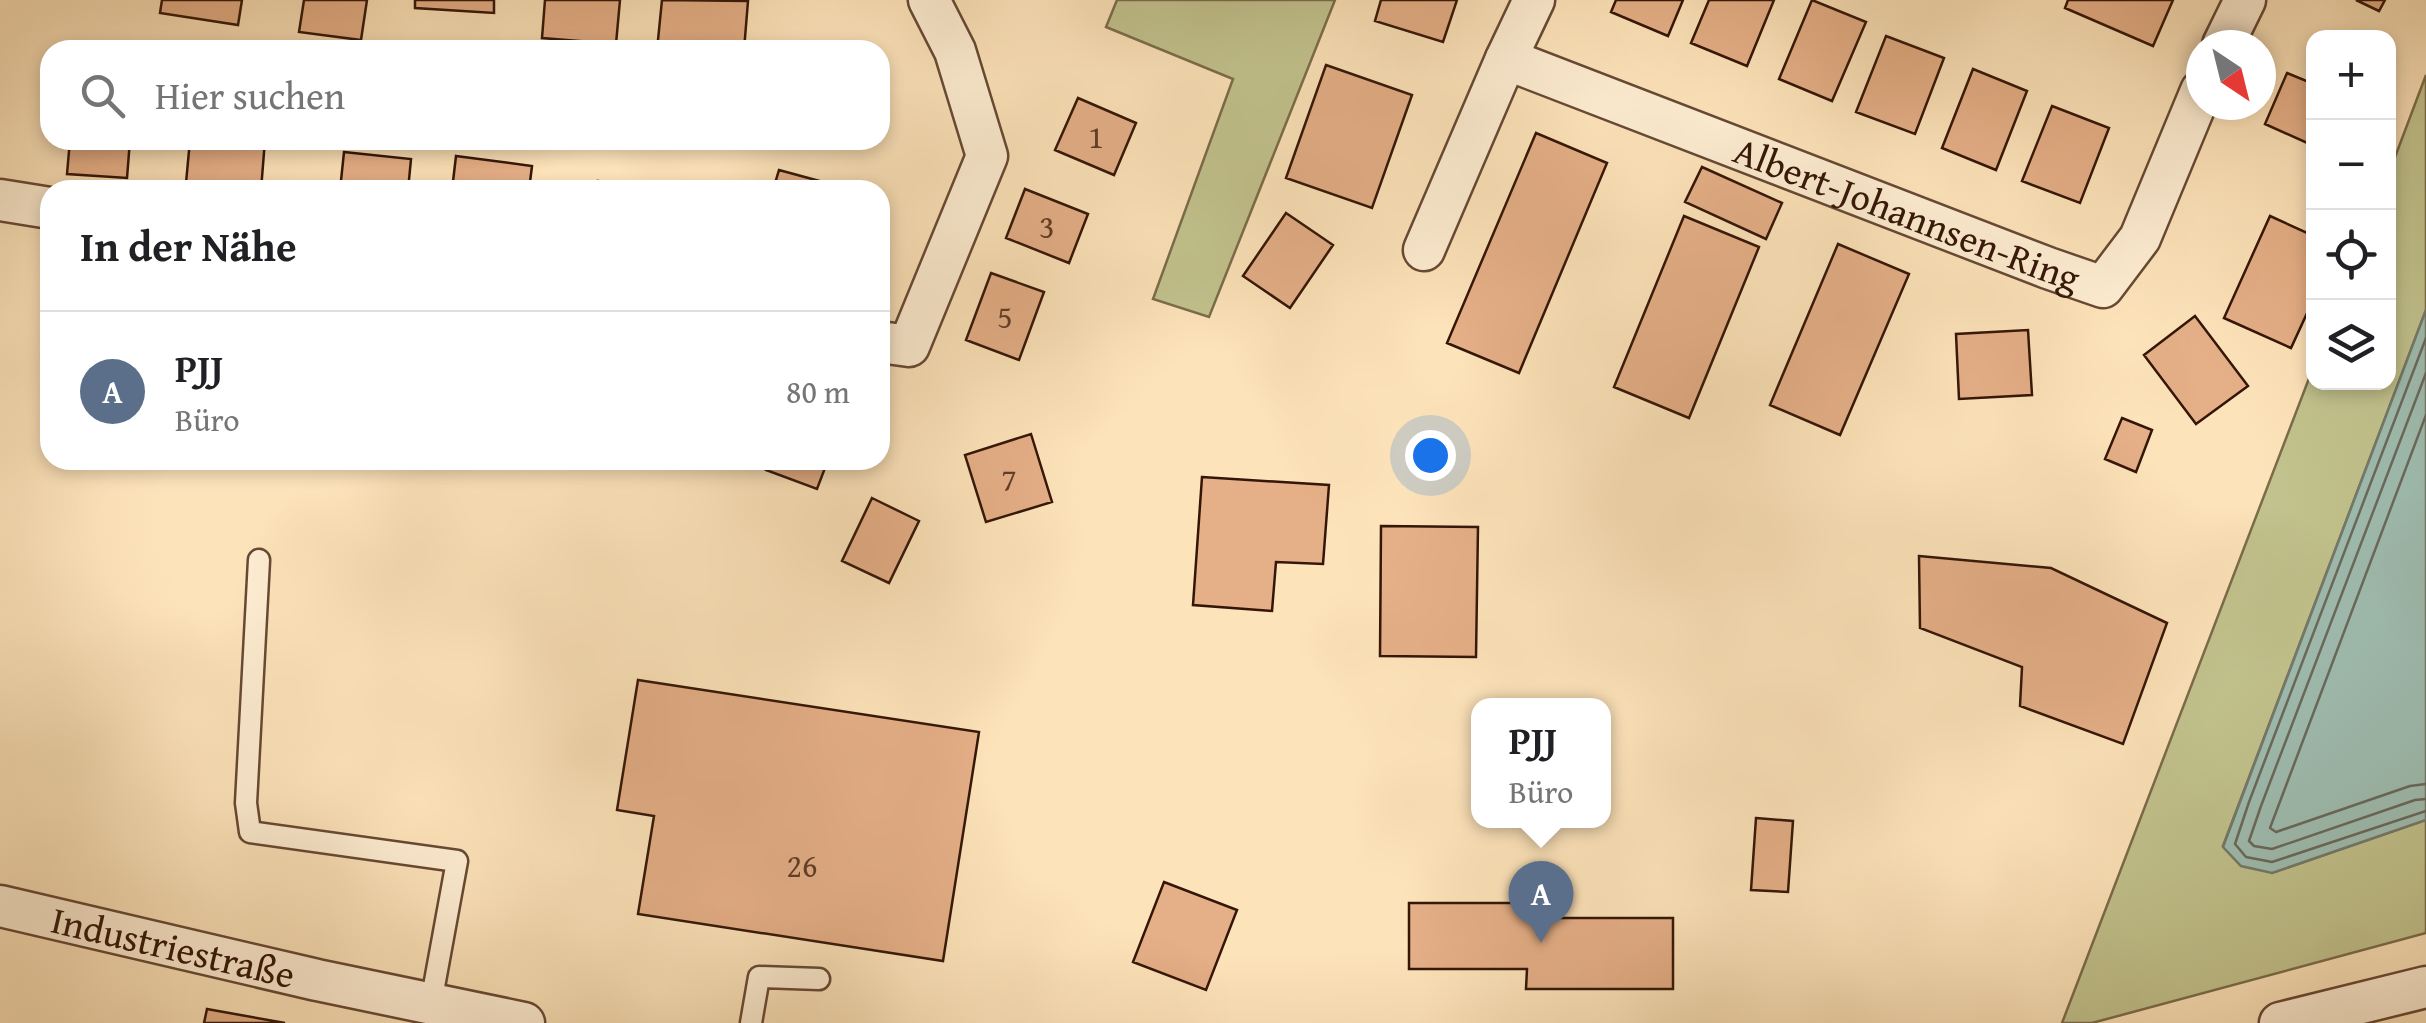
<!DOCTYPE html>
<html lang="de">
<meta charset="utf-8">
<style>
:root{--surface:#fff;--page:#f2f2f2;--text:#202124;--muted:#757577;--line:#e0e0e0;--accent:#0b8043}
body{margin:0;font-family:"Gentium Book Plus",serif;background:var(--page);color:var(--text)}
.controls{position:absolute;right:30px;top:30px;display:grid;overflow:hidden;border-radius:20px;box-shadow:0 5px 15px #0003}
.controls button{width:90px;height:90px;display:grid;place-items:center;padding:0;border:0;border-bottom:2px solid var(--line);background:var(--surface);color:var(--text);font:50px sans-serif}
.compass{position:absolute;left:2186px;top:30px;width:90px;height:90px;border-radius:50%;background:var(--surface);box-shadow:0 5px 15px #0003;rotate:145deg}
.you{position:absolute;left:1430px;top:455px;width:35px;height:35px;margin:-25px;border:8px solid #fff;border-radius:50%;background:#1a73e8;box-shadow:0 0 0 15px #1a73e833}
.badge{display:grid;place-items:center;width:65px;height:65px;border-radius:50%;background:var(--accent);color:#fff;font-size:32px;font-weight:700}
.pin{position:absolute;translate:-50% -82px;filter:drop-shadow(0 2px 5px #0008)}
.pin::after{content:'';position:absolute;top:52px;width:35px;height:30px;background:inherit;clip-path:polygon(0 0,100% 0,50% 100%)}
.popup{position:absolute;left:1471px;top:698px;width:140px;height:130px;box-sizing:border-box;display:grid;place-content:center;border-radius:20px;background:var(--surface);filter:drop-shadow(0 2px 8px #0005);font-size:32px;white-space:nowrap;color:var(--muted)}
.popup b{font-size:38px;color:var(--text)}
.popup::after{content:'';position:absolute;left:50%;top:100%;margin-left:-20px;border:20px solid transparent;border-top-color:var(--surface)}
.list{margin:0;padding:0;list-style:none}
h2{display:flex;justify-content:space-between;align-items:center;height:130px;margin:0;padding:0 40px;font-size:42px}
h2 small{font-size:32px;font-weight:400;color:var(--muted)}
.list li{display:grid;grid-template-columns:65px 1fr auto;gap:30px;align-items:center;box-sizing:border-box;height:160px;padding:0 40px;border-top:2px solid var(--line)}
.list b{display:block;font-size:38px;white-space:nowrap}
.list p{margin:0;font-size:32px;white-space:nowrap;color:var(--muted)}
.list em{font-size:32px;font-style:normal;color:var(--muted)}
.icon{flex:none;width:55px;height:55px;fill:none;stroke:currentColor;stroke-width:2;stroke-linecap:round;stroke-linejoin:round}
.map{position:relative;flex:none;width:2426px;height:1023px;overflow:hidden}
.search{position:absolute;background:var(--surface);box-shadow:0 5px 15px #0003;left:40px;top:40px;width:850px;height:110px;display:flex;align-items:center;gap:25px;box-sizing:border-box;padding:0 35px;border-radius:30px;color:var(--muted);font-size:38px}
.panel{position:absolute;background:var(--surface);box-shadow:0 5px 15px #0003;left:40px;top:180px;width:850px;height:290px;border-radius:30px}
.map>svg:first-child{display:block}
.green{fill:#c2c38e;stroke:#7b6c4b;stroke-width:2.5}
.water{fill:#9fbeb2;stroke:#747b6e;stroke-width:2.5}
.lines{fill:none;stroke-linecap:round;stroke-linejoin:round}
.shore{stroke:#6a6a5d;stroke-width:2.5}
.building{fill:#e5af87;stroke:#341608;stroke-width:2.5}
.lane-casing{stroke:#664934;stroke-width:25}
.street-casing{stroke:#664934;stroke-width:45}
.lane{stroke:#feedd2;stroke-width:20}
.street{stroke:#feedd2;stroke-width:40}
.labels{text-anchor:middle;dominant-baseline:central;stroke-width:10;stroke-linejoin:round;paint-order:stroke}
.number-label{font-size:32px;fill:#603c28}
.street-label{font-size:38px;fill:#341608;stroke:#feedd2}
</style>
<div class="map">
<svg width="2426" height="1023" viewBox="0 0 2426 1023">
<rect width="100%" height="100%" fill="#fde3ba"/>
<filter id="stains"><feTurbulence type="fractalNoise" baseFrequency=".002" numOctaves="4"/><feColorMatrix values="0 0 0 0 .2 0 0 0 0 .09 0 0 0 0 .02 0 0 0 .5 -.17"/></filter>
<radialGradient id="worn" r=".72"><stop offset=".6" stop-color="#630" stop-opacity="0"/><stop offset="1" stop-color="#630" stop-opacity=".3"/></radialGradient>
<!-- green -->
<path class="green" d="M 1117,0 L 1335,0 L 1209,317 L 1153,299 L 1233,79 L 1106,27 Z
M 2426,75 L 2426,310 L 2223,846 L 2272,873 L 2426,820 L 2426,933 L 2092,1023 L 2062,1023 L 2313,368 L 2314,382 L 2388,382 L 2389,173 Z"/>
<!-- water -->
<path class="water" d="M 2426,310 L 2426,820 L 2272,873 L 2241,866 L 2223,847 Z"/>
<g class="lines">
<!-- shore -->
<path class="shore" d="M 2426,338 L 2249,802 L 2235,844 L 2246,857 L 2272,862 L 2426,811
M 2426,373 L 2261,806 L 2249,841 L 2254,846 L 2272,849 L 2415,800 L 2426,799
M 2426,415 L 2270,828 L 2276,832 L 2410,786 L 2426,784"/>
</g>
<!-- building -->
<path class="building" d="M 162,0 L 242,0 L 238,25 L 160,13 Z
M 304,0 L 367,0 L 361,40 L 299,32 Z
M 415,0 L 494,0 L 494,13 L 415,8 Z
M 545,0 L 620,0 L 616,44 L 542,38 Z
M 662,0 L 748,1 L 744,50 L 657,50 Z
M 1381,0 L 1457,0 L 1443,42 L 1375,21 Z
M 1616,0 L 1683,0 L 1668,36 L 1611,12 Z
M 1709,0 L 1774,0 L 1747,66 L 1691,43 Z
M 1812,0 L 1866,22 L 1832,101 L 1779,79 Z
M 2068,0 L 2173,0 L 2153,46 L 2065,8 Z
M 2356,0 L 2385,0 L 2379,11 Z
M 1886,36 L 1944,58 L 1915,134 L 1856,112 Z
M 1326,65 L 1412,95 L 1372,208 L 1286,178 Z
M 1973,69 L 2027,91 L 1996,170 L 1942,148 Z
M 2287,73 L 2314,84 L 2314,146 L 2265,124 Z
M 1078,98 L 1136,123 L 1114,175 L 1055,150 Z
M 2052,106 L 2109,128 L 2080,203 L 2022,181 Z
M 1536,133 L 1607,163 L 1519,373 L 1447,343 Z
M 70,140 L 130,140 L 127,178 L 67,174 Z
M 190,140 L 265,140 L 261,190 L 186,183 Z
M 344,152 L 411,159 L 408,190 L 340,190 Z
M 456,156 L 532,166 L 529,190 L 452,190 Z
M 1702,167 L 1782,203 L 1766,239 L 1685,202 Z
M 779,170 L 834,185 L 833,190 L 773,190 Z
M 598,181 L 659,190 L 597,190 Z
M 1025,189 L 1088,214 L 1069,263 L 1006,238 Z
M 1286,213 L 1333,245 L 1290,308 L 1243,276 Z
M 1684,216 L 1759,247 L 1689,418 L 1614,387 Z
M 2270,216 L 2314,236 L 2314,298 L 2291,348 L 2224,318 Z
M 1838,244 L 1909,274 L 1840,435 L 1770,405 Z
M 991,273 L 1044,292 L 1019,360 L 966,340 Z
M 2195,316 L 2248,386 L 2196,424 L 2144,355 Z
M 2028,330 L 2032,395 L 1959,399 L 1956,334 Z
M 2122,418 L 2152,430 L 2136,472 L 2105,459 Z
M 1031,434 L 1052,502 L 986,522 L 965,455 Z
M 770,460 L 828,460 L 817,489 L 766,470 Z
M 1202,477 L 1329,485 L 1323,564 L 1276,562 L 1272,611 L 1193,605 Z
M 872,498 L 919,521 L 889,583 L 842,561 Z
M 1381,526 L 1478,527 L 1476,657 L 1380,656 Z
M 1919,556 L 2051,568 L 2167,623 L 2123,744 L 2020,706 L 2022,667 L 1920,628 Z
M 638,680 L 979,732 L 943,961 L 638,914 L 654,816 L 617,810 Z
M 1756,818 L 1793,821 L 1788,892 L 1751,890 Z
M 1164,882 L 1237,910 L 1206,990 L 1133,962 Z
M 1409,903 L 1538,903 L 1538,918 L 1673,918 L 1673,989 L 1526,989 L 1527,969 L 1409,969 Z
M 207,1009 L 285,1023 L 204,1023 Z"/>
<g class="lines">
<defs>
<path id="lane" d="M 259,560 L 246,803 L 250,832 L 457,861 L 431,1003
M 751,1023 L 759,977 L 819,979"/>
<g id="street">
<path d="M 2223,45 L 2245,0"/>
<path id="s1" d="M 1506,59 L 2048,268 L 2103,287 L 2140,238 L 2201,91"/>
<path d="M 0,200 L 50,208"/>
<path d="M 1424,250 L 1506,59 L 1534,0"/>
<path d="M 880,342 L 909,346 L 987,156 L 955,51 L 929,0"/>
<path id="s2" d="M 0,906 L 317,980 L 524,1023"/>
<path d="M 2280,1023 L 2426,987"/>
</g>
</defs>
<!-- lane casing -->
<use href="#lane" class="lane-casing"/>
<!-- street casing -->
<use href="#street" class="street-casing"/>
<!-- lane -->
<use href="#lane" class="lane"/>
<!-- street -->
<use href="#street" class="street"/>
</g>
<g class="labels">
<!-- number labels -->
<g class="number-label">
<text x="1096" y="136">1</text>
<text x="1047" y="226">3</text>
<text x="1005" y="316">5</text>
<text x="1009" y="479">7</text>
<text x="802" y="865">26</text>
</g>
<!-- street labels -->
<g class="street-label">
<text stroke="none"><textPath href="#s1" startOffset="430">Albert-Johannsen-Ring</textPath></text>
<text stroke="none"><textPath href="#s2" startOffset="178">Industriestraße</textPath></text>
</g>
</g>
<rect width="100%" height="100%" filter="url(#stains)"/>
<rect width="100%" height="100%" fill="url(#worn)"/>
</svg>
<div class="controls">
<button>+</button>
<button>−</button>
<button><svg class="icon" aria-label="locate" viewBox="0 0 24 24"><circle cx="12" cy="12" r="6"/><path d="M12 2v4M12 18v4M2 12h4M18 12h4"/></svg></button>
<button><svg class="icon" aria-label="layers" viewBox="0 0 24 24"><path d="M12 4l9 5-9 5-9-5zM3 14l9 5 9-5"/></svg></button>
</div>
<svg class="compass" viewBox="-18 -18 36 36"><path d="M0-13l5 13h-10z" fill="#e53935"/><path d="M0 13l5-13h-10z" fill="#757577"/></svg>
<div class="you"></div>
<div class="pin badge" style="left:1541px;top:943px;background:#5c6f8a">A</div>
<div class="popup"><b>PJJ</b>Büro</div>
<div class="search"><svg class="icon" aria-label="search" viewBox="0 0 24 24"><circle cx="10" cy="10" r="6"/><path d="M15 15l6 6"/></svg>Hier suchen</div>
<section class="panel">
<h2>In der Nähe<small></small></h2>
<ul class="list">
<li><span class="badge" style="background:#5c6f8a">A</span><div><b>PJJ</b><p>Büro</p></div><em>80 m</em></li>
</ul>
</section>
</div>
